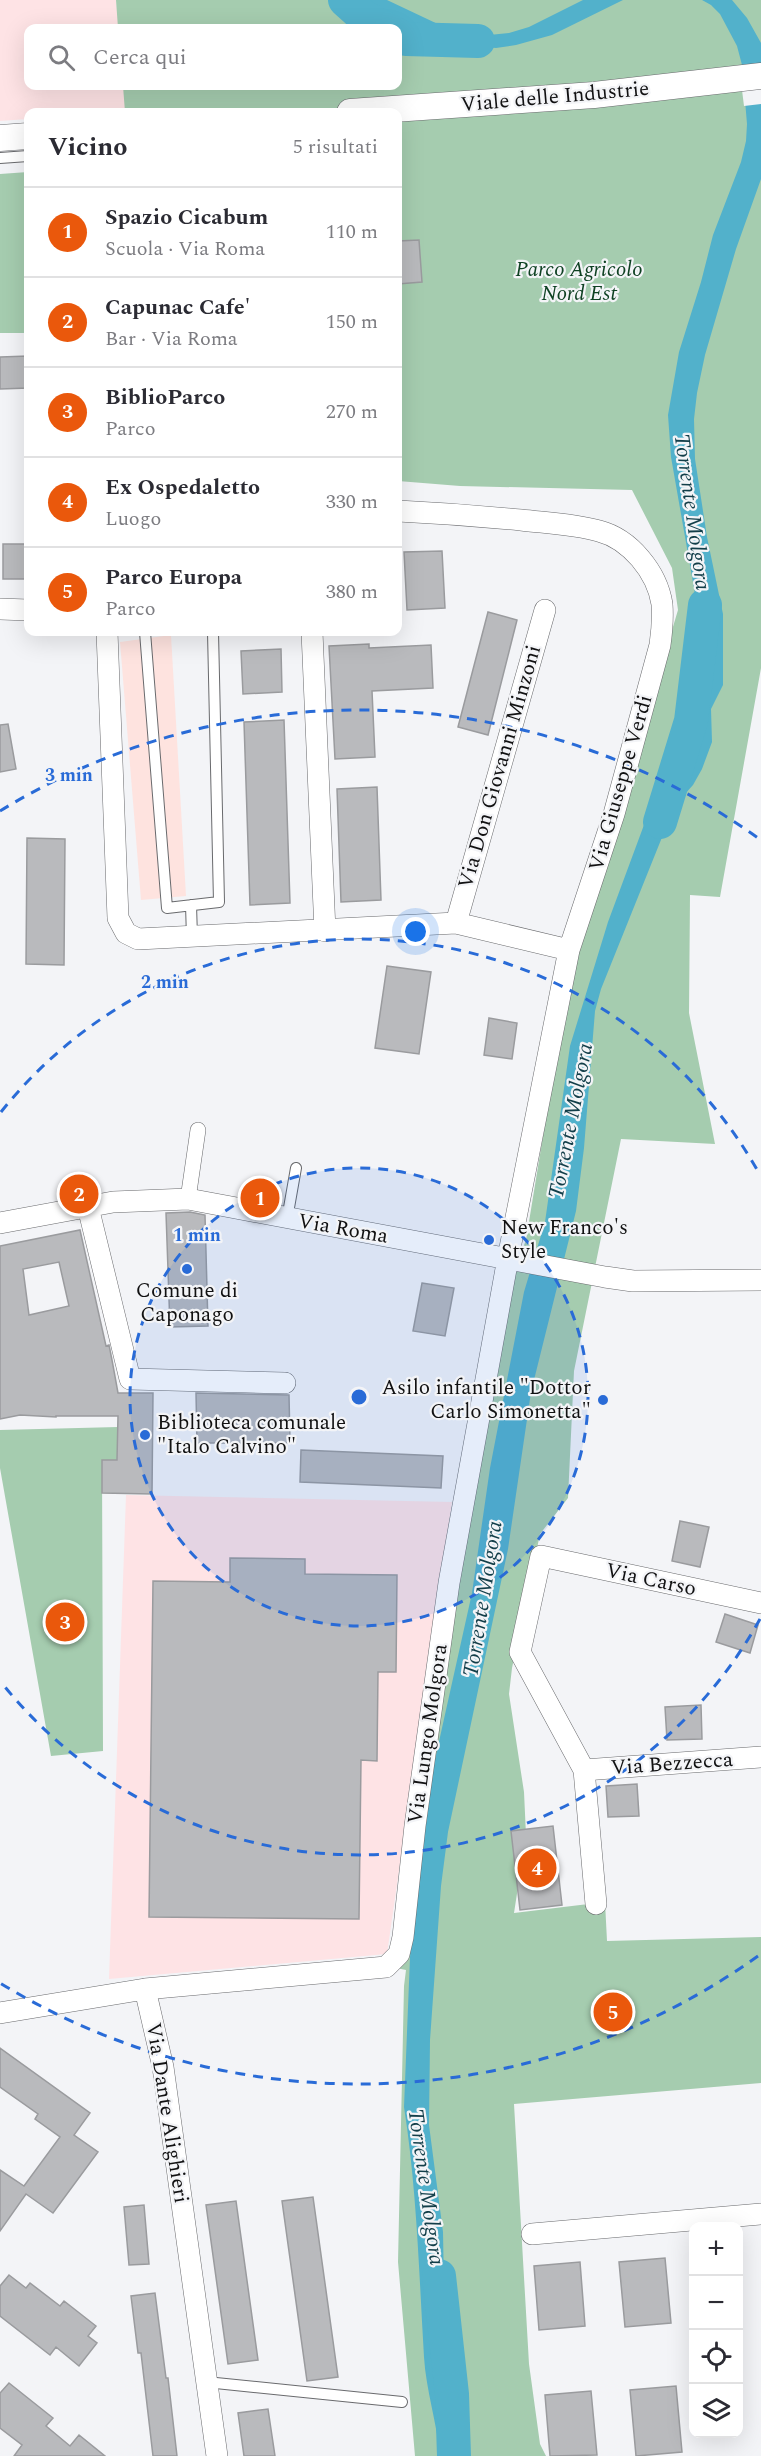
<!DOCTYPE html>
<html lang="it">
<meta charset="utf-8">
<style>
:root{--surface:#fff;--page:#f7f7f7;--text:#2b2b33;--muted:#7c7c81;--line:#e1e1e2;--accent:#ea580c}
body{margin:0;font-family:Spectral,serif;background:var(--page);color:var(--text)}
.controls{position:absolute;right:18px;bottom:18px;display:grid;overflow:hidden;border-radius:12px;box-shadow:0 6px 24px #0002}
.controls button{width:54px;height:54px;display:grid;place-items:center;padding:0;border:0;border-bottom:2px solid var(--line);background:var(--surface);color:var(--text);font:30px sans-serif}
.you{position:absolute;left:416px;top:932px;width:21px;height:21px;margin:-15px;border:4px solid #fff;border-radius:50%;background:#1a73e8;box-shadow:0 0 0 9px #1a73e833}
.badge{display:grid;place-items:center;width:39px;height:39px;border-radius:50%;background:var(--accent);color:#fff;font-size:20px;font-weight:700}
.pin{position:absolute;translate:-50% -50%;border:3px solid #fff;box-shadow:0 2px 6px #0006}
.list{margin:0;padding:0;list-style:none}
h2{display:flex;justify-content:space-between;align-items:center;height:78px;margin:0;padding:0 24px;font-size:26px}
h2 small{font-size:20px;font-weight:400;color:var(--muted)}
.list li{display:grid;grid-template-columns:39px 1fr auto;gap:18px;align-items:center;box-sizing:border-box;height:90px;padding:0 24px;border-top:2px solid var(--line)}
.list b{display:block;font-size:22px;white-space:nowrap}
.list p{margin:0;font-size:20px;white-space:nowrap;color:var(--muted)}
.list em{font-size:20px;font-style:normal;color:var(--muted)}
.icon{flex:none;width:33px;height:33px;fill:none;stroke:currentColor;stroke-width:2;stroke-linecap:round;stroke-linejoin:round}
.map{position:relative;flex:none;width:761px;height:2456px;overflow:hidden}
.search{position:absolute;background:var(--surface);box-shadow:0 6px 24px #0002;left:24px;top:24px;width:378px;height:66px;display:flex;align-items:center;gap:15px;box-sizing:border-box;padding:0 21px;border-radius:12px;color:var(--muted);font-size:22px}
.panel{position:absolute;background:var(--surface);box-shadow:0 6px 24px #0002;left:24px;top:108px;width:378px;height:528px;border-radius:12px}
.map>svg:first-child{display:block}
.commercial{fill:#fee3df}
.industrial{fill:#fee3e5}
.green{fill:#a5ccaf}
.water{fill:#52b1cb}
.pier{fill:#f3f4f7}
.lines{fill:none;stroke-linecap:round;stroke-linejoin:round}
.river{stroke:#52b1cb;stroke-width:34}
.building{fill:#b9babd;stroke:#9a9b9e;stroke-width:1.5;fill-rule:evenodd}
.service-casing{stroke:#696a6d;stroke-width:12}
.pedestrian-casing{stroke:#696a6d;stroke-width:16}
.minor-casing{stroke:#696a6d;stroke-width:22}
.tertiary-casing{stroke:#696a6d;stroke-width:27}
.service{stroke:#fff;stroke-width:10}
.pedestrian{stroke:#fff;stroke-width:15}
.minor{stroke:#fff;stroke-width:21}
.tertiary{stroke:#fff;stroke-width:26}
.ring{fill:none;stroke:#296bd7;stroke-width:3;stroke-dasharray:10 8}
.poi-dot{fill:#296bd7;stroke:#f3f4f7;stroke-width:2}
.labels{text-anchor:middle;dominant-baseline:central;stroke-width:4.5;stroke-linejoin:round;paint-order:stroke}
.street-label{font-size:21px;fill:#111112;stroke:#f3f4f7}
.park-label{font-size:21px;font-style:italic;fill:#0e4122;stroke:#f3f4f7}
.poi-label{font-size:21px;fill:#111112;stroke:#f3f4f7;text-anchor:start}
.water-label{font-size:22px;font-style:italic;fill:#123e49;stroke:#f3f4f7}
.centre{fill:#296bd7;stroke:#f3f4f7;stroke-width:3}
.ring-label{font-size:18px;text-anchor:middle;font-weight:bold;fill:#296bd7;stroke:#f3f4f7;stroke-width:4.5;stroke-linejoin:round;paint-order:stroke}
</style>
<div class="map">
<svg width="761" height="2456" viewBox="0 0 761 2456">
<rect width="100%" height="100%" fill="#f3f4f7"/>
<!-- commercial -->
<path class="commercial" d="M 171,635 L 186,896 L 141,900 L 120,642 Z"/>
<!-- industrial -->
<path class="industrial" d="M 0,0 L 116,0 L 119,28 L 28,28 L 28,86 L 124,86 L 126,112 L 28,112 L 28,119 L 0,121 Z
M 126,1495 L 452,1502 L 387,1954 L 109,1979 Z"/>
<!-- green -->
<path class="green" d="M 116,0 L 761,0 L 761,668 L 720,897 L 690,895 L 689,1013 L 715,1144 L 621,1139 L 574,1371 L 568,1498 L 540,1534 L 512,1668 L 509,1694 L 524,1792 L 526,1835 L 514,1913 L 605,1902 L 607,1941 L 761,1937 L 761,2083 L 514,2104 L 529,2364 L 540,2444 L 546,2456 L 415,2456 L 398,2262 L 404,1986 L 406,1970 L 396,1968 L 509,1284 L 526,1240 L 570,971 L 678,610 L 672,568 L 632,490 L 460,486 L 398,481 L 398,112 L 125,112 L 123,86 L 398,86 L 398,28 L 118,28 Z
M 28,172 L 28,333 L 0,333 L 0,174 Z
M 118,1427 L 117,1460 L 102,1461 L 103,1751 L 51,1756 L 0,1468 L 0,1430 Z"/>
<!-- water -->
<path class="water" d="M 340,0 L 387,0 L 442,26 L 467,32 L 489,35 L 509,33 L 529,27 L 583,0 L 623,0 L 552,35 L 516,45 L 496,48 L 450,44 L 406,34 L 363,16 Z
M 702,0 L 732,0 L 747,18 L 761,43 L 761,179 L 736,249 L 705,355 L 697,393 L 694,419 L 695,459 L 707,537 L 723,614 L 723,685 L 711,709 L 712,742 L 702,769 L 693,785 L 675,805 L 601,989 L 595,1011 L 584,1148 L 576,1211 L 531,1392 L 508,1549 L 448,1832 L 441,1886 L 430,2040 L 429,2125 L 443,2232 L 445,2342 L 464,2456 L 440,2456 C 437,2423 426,2390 424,2357 C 419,2274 417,2190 404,2107 L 411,1933 L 434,1764 L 472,1593 L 490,1468 L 524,1292 L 545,1222 L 570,1046 L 608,922 L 651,806 L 674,781 L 682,741 L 703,694 L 700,677 L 698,611 L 671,457 L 668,415 L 679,352 L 701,282 L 713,235 L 741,162 L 746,141 L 747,124 L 742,65 L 737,46 L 720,14 L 711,5 Z"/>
<!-- pier -->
<path class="pier" d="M 761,63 L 761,104 L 744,106 L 739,66 Z"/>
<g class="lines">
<!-- river -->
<path class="river" d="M 345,0 L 364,17 L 385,28
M 398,35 L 406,39 L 478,41
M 660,822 L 691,721 L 705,605
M 439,2276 L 452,2394 L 454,2456"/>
</g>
<!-- building -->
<path class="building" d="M 419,240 L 422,282 L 398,284 L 398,241 Z
M 28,356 L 28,388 L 0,389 L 0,357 Z
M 3,544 L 28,544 L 28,579 L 3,579 Z
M 442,551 L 445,608 L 407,610 L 404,552 Z
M 488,612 L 517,620 L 488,735 L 458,727 Z
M 369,644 L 369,648 L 431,645 L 433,688 L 372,691 L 375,757 L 335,759 L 329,646 Z
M 281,649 L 282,692 L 243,694 L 241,651 Z
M 284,720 L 290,903 L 250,905 L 244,722 Z
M 8,724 L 16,769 L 0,772 L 0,725 Z
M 377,787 L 381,900 L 341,902 L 337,789 Z
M 27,838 L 65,839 L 64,965 L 26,964 Z
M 387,966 L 431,972 L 419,1054 L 375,1048 Z
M 489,1018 L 517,1023 L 512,1059 L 484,1055 Z
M 190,1212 L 205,1215 L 208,1326 L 170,1327 L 166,1213 Z
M 80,1230 L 106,1346 L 109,1345 L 112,1360 L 118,1393 L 153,1393 L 152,1494 L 102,1493 L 102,1460 L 117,1460 L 118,1416 L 56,1416 L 56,1417 L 20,1415 L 0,1419 L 0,1246 ZM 59,1262 L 69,1306 L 29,1315 L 23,1269 Z
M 422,1283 L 454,1288 L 445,1336 L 413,1331 Z
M 196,1393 L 289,1395 L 290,1443 L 197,1443 Z
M 301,1450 L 443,1456 L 441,1488 L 300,1482 Z
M 680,1521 L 709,1527 L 700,1567 L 672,1561 Z
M 230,1558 L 305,1559 L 305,1574 L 397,1575 L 396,1672 L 378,1672 L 377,1761 L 361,1760 L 359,1919 L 149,1917 L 153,1581 L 230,1582 Z
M 725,1614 L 758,1625 L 750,1653 L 716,1642 Z
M 701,1705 L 702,1739 L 667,1740 L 665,1707 Z
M 637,1784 L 639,1816 L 608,1817 L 606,1786 Z
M 553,1826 L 562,1905 L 520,1910 L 511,1831 Z
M 0,2048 L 90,2113 L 74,2135 L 98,2152 L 53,2213 L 26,2194 L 0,2231 L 0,2170 L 24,2186 L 60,2137 L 35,2119 L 38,2114 L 0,2087 Z
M 313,2197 L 338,2377 L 307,2381 L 282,2201 Z
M 236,2201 L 258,2360 L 228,2364 L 206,2205 Z
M 144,2205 L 149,2264 L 129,2265 L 124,2207 Z
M 665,2258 L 671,2323 L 625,2327 L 619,2262 Z
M 580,2262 L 585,2326 L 539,2330 L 534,2266 Z
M 9,2275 L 26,2288 L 30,2283 L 60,2306 L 64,2301 L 96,2326 L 88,2336 L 97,2343 L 79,2366 L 56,2347 L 50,2355 L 0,2316 L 0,2286 Z
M 155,2293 L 166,2378 L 168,2378 L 177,2456 L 153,2456 L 141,2353 L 138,2353 L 131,2296 Z
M 9,2383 L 53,2418 L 46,2426 L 70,2446 L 79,2435 L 105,2456 L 14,2456 L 22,2445 L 0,2428 L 0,2393 Z
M 676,2386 L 682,2452 L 636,2456 L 630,2390 Z
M 591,2391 L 597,2455 L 550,2456 L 545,2395 Z
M 268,2409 L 275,2456 L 244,2456 L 238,2413 Z"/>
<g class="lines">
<defs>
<path id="service" d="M 0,158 L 28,156
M 145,632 L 167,908 L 219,902 L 213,632
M 191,905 L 192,937
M 287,1219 L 296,1168
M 206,2382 L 402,2402"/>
<path id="pedestrian" d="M 188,1199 L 198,1130"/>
<path id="minor" d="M 0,609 L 28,610
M 107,632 L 118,918 L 126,933 L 138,939 L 456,923 L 569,950
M 312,632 L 325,931
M 456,923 L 545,610
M 88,1207 L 130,1379 L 285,1383
M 0,1223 L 113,1202 L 188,1199 L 605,1277 L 633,1281 L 761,1280
M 584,1770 L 761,1757
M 596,1904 L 584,1770 L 520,1652 L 541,1556 L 761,1603
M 145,1989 L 386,1967 L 399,1954 L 403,1937 L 415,1826 L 449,1583 L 508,1258 L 569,950 L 614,814 L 660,645 C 662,631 663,618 662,604 C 657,572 630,539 599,531 C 574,524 547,523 521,520 C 480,516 439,513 398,511
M 0,2013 L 145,1989 L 163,2067 L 217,2456
M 532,2234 L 761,2214"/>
<path id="tertiary" d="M 350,112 L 594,95 L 761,76
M 0,138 L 28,136"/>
</defs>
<!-- service casing -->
<use href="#service" class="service-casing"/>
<!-- pedestrian casing -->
<use href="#pedestrian" class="pedestrian-casing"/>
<!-- minor casing -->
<use href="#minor" class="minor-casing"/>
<!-- tertiary casing -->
<use href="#tertiary" class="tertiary-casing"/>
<!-- service -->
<use href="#service" class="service"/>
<!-- pedestrian -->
<use href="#pedestrian" class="pedestrian"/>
<!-- minor -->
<use href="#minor" class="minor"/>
<!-- tertiary -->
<use href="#tertiary" class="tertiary"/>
</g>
<!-- distance rings -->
<circle cx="359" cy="1397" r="229" fill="#296bd7" fill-opacity=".12"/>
<g class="ring">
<circle cx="359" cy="1397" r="229"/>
<path d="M760 1619A458 458 0 0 1 1 1682M1 1112A458 458 0 0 1 760 1175"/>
<path d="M758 1956A687 687 0 0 1 0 1983M0 811A687 687 0 0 1 758 838"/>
</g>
<!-- markers -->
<g class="poi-dot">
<circle cx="489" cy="1240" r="6"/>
<circle cx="187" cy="1269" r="6"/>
<circle cx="603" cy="1400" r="6"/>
<circle cx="145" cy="1435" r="6"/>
</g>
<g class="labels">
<!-- street labels -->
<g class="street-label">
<text transform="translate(555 97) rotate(-5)">Viale delle Industrie</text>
<text transform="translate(500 767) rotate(-74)">Via Don Giovanni Minzoni</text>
<text transform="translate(621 783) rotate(-74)">Via Giuseppe Verdi</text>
<text transform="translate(343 1229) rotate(10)">Via Roma</text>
<text transform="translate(651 1580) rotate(12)">Via Carso</text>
<text transform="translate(428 1734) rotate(-82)">Via Lungo Molgora</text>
<text transform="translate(672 1764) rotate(-4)">Via Bezzecca</text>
<text transform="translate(167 2113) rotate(81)">Via Dante Alighieri</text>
</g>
<!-- park labels -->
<g class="park-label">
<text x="579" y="270">Parco Agricolo<tspan x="579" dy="24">Nord Est</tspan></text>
</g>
<!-- poi labels -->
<g class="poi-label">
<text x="501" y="1228">New Franco's<tspan x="501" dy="24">Style</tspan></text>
<text x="187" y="1291" text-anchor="middle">Comune di<tspan x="187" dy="24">Caponago</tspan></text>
<text x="591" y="1388" text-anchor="end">Asilo infantile "Dottor<tspan x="591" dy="24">Carlo Simonetta"</tspan></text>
<text x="157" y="1423">Biblioteca comunale<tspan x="157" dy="24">"Italo Calvino"</tspan></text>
</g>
<!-- water labels -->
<g class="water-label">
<text transform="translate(692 512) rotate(82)">Torrente Molgora</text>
<text transform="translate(571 1121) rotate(-79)">Torrente Molgora</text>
<text transform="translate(483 1599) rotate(-81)">Torrente Molgora</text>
<text transform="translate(426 2187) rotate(82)">Torrente Molgora</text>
</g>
</g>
<circle cx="359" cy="1397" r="9" class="centre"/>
<g class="ring-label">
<text x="69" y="781">3 min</text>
<text x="165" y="988">2 min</text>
<text x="197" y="1241">1 min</text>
</g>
</svg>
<div class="controls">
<button>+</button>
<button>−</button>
<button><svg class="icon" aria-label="locate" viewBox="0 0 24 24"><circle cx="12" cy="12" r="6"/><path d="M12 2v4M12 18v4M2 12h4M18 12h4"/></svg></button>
<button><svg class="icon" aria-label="layers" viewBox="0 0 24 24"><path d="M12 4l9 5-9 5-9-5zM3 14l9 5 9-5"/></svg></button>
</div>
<div class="you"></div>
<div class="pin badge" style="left:260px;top:1198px">1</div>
<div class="pin badge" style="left:79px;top:1194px">2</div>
<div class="pin badge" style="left:65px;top:1622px">3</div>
<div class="pin badge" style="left:537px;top:1868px">4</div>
<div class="pin badge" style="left:613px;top:2012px">5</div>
<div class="search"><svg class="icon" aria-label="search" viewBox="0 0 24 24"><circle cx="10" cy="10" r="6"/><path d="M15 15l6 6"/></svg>Cerca qui</div>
<section class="panel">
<h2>Vicino<small>5 risultati</small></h2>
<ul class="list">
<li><span class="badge">1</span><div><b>Spazio Cicabum</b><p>Scuola · Via Roma</p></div><em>110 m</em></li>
<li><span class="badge">2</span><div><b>Capunac Cafe'</b><p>Bar · Via Roma</p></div><em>150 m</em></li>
<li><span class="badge">3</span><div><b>BiblioParco</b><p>Parco</p></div><em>270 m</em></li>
<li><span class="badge">4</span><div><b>Ex Ospedaletto</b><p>Luogo</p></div><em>330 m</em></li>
<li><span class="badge">5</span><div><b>Parco Europa</b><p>Parco</p></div><em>380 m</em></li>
</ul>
</section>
</div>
